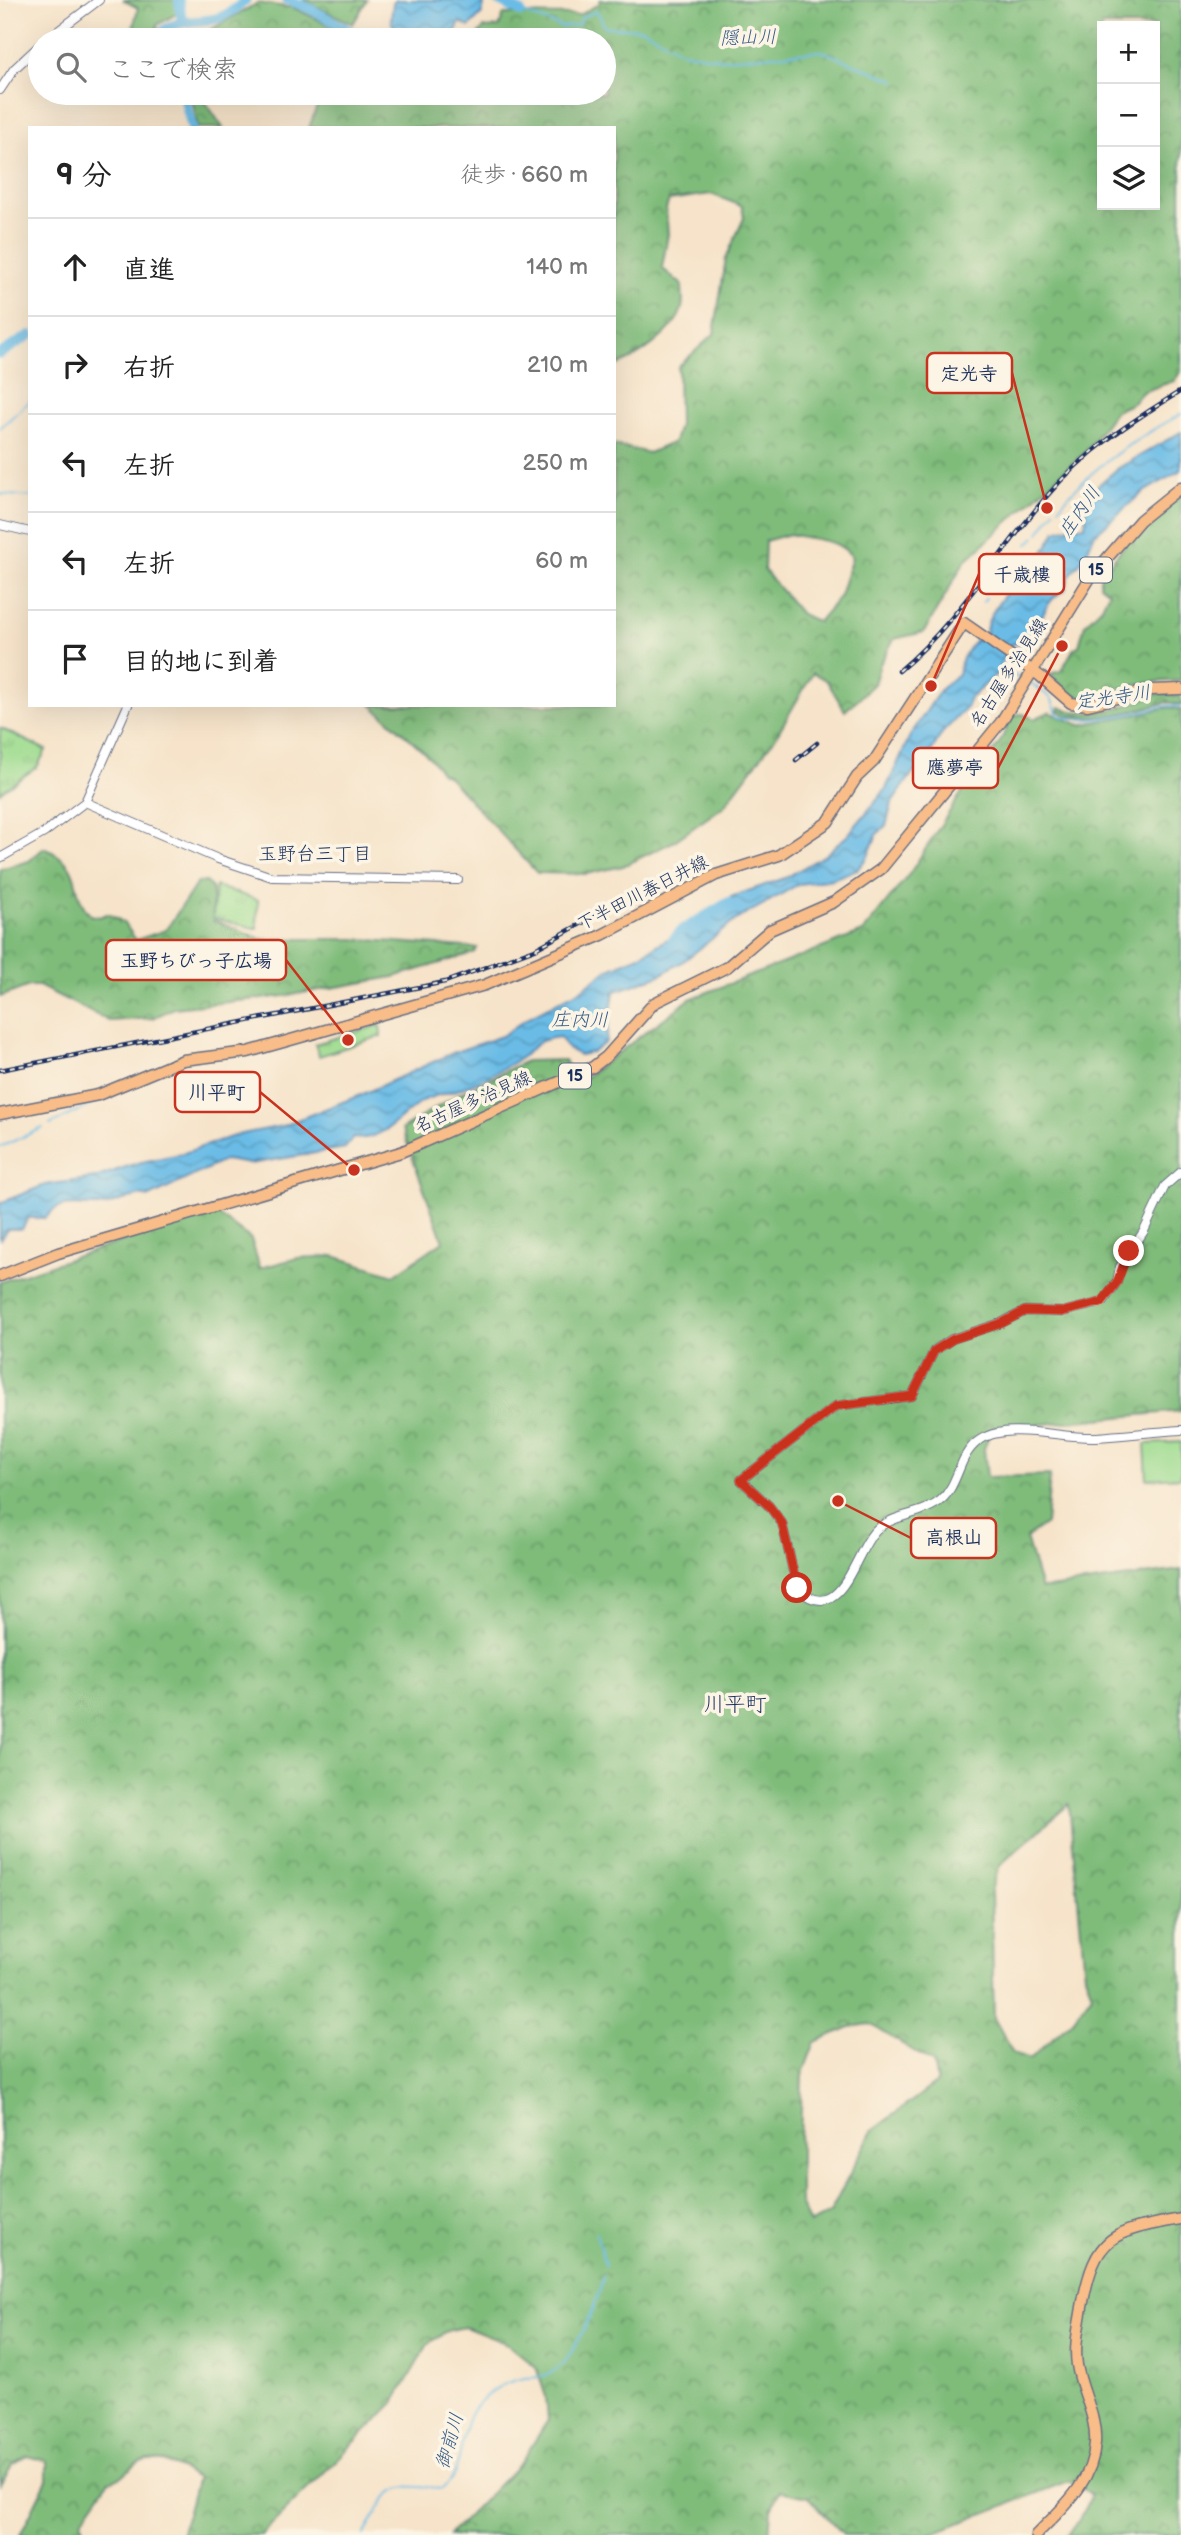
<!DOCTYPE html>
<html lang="ja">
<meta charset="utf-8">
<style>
:root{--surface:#fff;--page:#f2f2f2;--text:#222;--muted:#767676;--line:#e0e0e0}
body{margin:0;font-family:"Balsamiq Sans","Klee One",sans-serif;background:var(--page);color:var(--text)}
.controls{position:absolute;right:21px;top:21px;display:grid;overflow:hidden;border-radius:0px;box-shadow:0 7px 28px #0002}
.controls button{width:63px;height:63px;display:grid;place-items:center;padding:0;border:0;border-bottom:2px solid var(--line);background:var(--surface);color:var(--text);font:35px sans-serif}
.stop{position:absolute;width:21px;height:21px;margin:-16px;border:5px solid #c8321e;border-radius:50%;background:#fff}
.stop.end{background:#c8321e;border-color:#fff;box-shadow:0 2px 7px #0008}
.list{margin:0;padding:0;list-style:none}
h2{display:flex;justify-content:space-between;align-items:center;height:91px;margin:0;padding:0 28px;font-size:30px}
h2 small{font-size:23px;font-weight:400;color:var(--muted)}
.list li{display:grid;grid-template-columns:46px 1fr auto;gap:21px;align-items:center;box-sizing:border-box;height:98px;padding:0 28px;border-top:2px solid var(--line)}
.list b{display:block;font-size:26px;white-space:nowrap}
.list em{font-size:23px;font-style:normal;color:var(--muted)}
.icon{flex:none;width:38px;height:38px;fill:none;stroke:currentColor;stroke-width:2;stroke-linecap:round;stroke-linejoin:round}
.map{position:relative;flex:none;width:1181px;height:2535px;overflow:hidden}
.search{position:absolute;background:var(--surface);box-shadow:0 7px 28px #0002;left:28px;top:28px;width:588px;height:77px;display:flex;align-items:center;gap:18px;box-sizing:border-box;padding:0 24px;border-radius:38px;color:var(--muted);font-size:26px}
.panel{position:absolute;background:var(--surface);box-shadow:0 7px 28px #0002;left:28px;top:126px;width:588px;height:581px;border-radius:0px}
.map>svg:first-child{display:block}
.green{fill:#9fdc90;stroke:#5d8677;stroke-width:2}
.forest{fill:url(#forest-crowns);stroke:#4d766c;stroke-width:2;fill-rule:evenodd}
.park{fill:url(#park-tufts);stroke:#5d8677;stroke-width:2}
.water{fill:url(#water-waves);stroke:#4276a2;stroke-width:2}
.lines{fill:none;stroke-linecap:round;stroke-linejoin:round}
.stream{stroke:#6abce6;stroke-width:2}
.river{stroke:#6abce6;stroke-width:10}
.minor-casing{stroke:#686e83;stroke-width:10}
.major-casing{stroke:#686e83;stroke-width:13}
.minor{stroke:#fff;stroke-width:8}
.major{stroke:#f8bd88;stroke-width:10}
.rail-casing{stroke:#1b2f5e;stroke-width:4.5}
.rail{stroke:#fcf5e5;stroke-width:2;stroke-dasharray:5;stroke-linecap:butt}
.route{stroke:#c8321e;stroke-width:9}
.labels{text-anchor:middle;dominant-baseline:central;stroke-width:7;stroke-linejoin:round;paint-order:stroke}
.shield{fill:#fcf5e5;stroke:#5e6a86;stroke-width:2}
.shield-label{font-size:16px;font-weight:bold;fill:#1b2f5e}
.street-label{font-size:18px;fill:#1b2f5e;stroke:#fcf5e5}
.water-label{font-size:19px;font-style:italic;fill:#335987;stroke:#fcf5e5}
.neighbourhood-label{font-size:19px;fill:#1b2f5e;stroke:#fcf5e5}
.quarter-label{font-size:21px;fill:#1b2f5e;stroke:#fcf5e5}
.leader{fill:none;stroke:#c8321e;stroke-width:2.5}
.callout-dot{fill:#c8321e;stroke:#fcf5e5;stroke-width:2.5}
.callout{fill:#fcf5e5;stroke:#c8321e;stroke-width:2.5}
.callout-label{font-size:19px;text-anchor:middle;font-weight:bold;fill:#1b2f5e}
</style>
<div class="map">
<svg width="1181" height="2535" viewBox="0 0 1181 2535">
<defs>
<pattern id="forest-crowns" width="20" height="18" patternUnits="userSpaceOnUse" patternTransform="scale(1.75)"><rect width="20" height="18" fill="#7fbc7a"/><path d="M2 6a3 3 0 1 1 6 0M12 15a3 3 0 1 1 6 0" fill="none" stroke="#679967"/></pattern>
<pattern id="park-tufts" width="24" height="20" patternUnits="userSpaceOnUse" patternTransform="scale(1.75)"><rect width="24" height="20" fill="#9fdc90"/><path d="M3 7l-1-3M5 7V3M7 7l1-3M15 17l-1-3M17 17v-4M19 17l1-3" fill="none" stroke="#88bd7f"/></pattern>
<pattern id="water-waves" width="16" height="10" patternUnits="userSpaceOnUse" patternTransform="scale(1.75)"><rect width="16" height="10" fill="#6abce6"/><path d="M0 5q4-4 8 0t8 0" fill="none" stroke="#5699be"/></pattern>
</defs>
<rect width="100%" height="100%" fill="#fcf5e5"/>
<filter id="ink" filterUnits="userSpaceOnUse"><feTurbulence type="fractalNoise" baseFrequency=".0143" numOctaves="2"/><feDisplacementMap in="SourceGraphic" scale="14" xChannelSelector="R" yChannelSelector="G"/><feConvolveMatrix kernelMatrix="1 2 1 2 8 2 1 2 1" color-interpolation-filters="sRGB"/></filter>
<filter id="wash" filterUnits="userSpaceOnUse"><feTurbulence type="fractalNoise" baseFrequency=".00686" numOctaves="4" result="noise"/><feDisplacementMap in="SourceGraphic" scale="28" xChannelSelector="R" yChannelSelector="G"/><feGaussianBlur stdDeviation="1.57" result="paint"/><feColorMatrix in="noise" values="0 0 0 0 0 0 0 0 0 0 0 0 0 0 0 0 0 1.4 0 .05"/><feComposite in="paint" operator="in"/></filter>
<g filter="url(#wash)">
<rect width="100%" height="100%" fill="#f6e3c9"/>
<!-- green -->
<path class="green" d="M 1181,1442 L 1181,1477 L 1147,1479 L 1145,1444 Z"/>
<!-- forest -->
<path class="forest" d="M 123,0 L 177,0 L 178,13 L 157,25 L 159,40 L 130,40 L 138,8 Z
M 302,0 L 367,0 L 353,24 Z
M 600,0 L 1181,0 L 1181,371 L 1174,381 L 1142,392 L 1133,403 L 1115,411 L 1086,451 L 965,561 L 924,632 L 894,639 L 880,664 L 874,684 L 845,711 L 827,681 L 813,673 L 775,738 L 724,806 L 673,842 L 623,866 L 586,874 L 537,873 L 447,775 L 441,773 C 432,754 390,723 372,705 L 614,705 L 614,445 L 649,453 L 674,442 L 679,425 L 678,367 L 714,334 L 726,258 L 744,218 L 742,206 L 711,194 L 669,200 L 666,209 L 668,234 L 662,268 L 682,285 C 682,292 684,301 682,308 C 676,331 636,360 614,366 L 614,128 L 309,128 L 317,106 L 304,93 L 604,93 L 604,40 L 474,39 L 484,28 L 499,27 L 504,14 L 579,15 L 600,3 ZM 1102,26 L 1155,26 L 1155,205 L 1102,205 ZM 790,534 C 811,540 839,538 852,557 L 840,596 L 818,622 L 801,614 L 764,570 L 765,541 Z
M 258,3 L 294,8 L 361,40 L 183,40 L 186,36 L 206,32 Z
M 191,93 L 205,93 L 205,101 L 223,128 L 198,128 Z
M 1181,493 L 1181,681 C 1152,680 1117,686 1091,700 L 1070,694 L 1050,674 L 1061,671 L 1074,648 L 1079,646 L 1085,624 L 1102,607 L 1109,592 L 1100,585 L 1100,578 C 1122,546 1148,514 1181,493 Z
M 1161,693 L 1181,697 L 1181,705 L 1168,702 C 1142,708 1082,728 1059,711 L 1059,707 C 1094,722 1127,704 1161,693 Z
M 1170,707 L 1181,710 L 1181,1411 L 991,1429 L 984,1449 L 987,1477 L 1050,1475 L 1046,1524 L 1026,1538 L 1041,1589 L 1181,1570 L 1181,2535 L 1067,2535 L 1078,2523 L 1091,2495 L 1068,2481 L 928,2535 L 844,2535 L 808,2497 L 780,2491 L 771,2509 L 769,2535 L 449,2535 L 522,2461 L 548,2420 L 546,2397 L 536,2367 L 508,2344 L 465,2327 L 450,2330 L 428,2344 L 394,2403 L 261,2535 L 181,2535 L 197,2478 C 176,2467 152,2449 131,2468 C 122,2476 120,2480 108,2482 L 81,2521 L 87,2535 L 20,2535 L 47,2480 L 47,2461 L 28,2456 L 12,2465 L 0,2484 L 0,1282 L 147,1233 L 217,1214 L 251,1239 L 260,1268 L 298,1258 L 334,1256 L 394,1275 L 443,1241 L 402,1129 L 459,1094 L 526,1061 L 564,1060 L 578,1083 L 690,999 L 863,932 L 910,873 L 966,786 L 999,744 L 1013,715 L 1023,714 L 1034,719 L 1049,712 L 1080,725 ZM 1069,1804 L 1085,1974 L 1092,1994 L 1073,2020 L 1030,2059 L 1013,2053 L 994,2018 L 991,1890 L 1000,1865 ZM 870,2024 L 933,2063 L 937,2082 L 872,2131 L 830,2213 L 810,2224 L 800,2203 L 800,2146 L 802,2076 L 815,2042 L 850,2027 Z
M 44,848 C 88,867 67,889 90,915 L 99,917 L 107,914 C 124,920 126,926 136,940 L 166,930 L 197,883 L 206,882 L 212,888 L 213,920 L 261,939 L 355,939 L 477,948 L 474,953 L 394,977 L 285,996 L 174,1008 L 153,1018 L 109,1021 L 39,986 L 29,986 L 0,997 L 0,869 L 29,861 Z"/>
<!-- park -->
<path class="park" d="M 0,728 L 46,750 L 37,767 L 0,792 Z
M 215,886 L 258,900 L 257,929 L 213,918 Z
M 380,1025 L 381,1036 L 319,1056 L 315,1044 Z"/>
<!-- water -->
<path class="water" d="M 396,0 L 481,0 L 484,5 L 482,14 L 469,27 L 460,22 L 456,31 L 433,40 L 398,40 L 391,20 L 393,3 Z
M 1181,432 L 1181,470 L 1142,493 L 1094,535 L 1085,556 L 1070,575 L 1065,590 C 1039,602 1044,629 1024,646 L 1013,643 L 1000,663 L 999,672 L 970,698 L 966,708 L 942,733 L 922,767 L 912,774 L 892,803 L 886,826 L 877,834 L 868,856 L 858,869 L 832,879 L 799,884 L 736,920 L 685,960 L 660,975 L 614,992 L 606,1042 L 593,1052 L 580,1055 L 568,1049 L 560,1037 C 533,1040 539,1045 519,1059 C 502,1070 481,1080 462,1088 C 449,1094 433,1094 421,1102 C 400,1116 382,1142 353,1138 L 345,1148 L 250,1164 L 225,1160 L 148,1198 L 141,1195 C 129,1198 119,1201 108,1205 C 88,1210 61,1196 46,1218 L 28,1218 L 22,1229 L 8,1229 L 0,1239 L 0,1203 L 45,1185 L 95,1178 L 137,1163 L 181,1154 L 237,1135 L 282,1126 L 363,1094 L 455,1052 L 502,1036 L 527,1018 L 581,990 L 607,970 L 639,956 L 706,916 L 731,897 L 785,878 L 825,855 L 848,835 L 886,789 L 910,736 L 941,689 L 958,674 C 961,657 972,640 986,632 C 987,614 1015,577 1031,574 L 1056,531 L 1072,526 L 1085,526 L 1088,494 L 1117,469 Z"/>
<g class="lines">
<!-- stream -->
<path class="stream" d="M 521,12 L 562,27 L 578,25 L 582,17 L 597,11 L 605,27 L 643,29 L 683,52 L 723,59 L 822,51 L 896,81
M 0,428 L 30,401
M 0,494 L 30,497
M 1059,507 C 1091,467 1137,438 1181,414
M 1039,533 L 1055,510
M 1028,544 L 1035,537
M 1019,554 L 1021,552
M 999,580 L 1001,576
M 983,602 L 986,598
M 1000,662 L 1012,675 L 1022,679
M 1031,683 L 1051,698 L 1058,715 C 1085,724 1111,717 1139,712 C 1155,709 1164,703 1181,707
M 50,1125 L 99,1100
M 0,1147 L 43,1128
M 596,2233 L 605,2265
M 364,2535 C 377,2517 381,2489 408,2487 C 419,2486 430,2489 442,2489 C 467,2470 457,2429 475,2407 C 488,2392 505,2381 525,2378 C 531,2377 540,2378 546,2376 C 573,2365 598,2303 603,2276"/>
<!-- river -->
<path class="river" d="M 179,0 L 182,23
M 287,0 C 318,8 341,30 371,40
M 497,0 L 521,12
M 157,40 C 166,17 199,24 218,18 C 228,15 238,7 246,0
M 183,93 L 192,128
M 0,354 L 30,335
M 671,942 L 683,929 L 729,902"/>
</g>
</g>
<g filter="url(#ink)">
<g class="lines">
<defs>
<path id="minor" d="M 46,40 L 99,0
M 0,90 L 14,69 L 40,45
M 0,525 L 30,532
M 85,802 L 218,859 L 272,877 L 458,880
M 0,858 L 44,833 L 85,802 L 128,705
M 1181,1172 L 1165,1186 L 1144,1231 L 1120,1267 L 1117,1282 L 1103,1302 L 1062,1312 L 1025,1311 L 1001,1323 L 952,1339 L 934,1351 L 912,1396 L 836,1406 L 741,1480 L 769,1506 L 782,1523 L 797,1588 C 843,1631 855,1546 878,1528 C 896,1514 923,1515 941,1500 C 959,1484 958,1457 977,1442 C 1005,1420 1062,1439 1096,1437 C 1124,1435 1153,1432 1181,1430"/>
<path id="major" d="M 0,1114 L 98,1095 L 183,1060 L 248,1052 L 485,985 L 602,935 L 716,875 L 779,855 L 828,822 L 857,777 L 874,761 L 964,623 L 1040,676 L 1071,703 L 1088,705 L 1151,690 L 1181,689
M 0,1276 L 58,1253 L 401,1152 L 593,1067 L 606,1057 L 654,1003 L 727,967 L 770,930 L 834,902 L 881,869 L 1001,722 L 1090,578 L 1140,520 L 1181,487
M 1036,2535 C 1061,2509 1093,2483 1095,2443 C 1097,2416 1081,2391 1077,2365 C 1074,2345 1079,2327 1082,2307 C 1095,2234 1113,2231 1181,2219"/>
</defs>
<!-- minor casing -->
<use href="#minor" class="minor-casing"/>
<!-- major casing -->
<use href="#major" class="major-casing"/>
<!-- minor -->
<use href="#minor" class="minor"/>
<!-- major -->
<use href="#major" class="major"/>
<defs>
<path id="rail" d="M 899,671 C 958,622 997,554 1047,496 C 1084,452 1132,421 1181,391
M 796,760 L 817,743
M 0,1070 L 445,982 L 535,949 L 608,909"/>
</defs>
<!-- rail casing -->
<use href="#rail" class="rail-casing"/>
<!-- rail -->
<use href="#rail" class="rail"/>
</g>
</g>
<g class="lines" filter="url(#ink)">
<!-- route -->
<path class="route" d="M 797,1588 L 782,1523 L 769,1506 L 741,1480 L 836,1406 L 912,1396 L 934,1351 L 953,1339 L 1002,1323 L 1025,1311 L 1062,1312 L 1102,1302 L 1117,1282 L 1129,1251"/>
</g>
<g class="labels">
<!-- shield labels -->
<g class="shield">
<rect x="1080" y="557.5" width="32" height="25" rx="5"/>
<rect x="559" y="1063.5" width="32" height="25" rx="5"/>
</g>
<g class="shield-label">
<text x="1096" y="570">15</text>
<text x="575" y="1076">15</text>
</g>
<!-- street labels -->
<g class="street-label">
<text transform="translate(1009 673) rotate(-57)">名古屋多治見線</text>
<text transform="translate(643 893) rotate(-27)">下半田川春日井線</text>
<text transform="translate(473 1102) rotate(-24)">名古屋多治見線</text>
</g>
<!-- water labels -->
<g class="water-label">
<text transform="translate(748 38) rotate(-2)">隠山川</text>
<text transform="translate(1080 512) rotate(-55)">庄内川</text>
<text transform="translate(1113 698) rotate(-8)">定光寺川</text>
<text x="580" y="1020">庄内川</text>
<text transform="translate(450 2441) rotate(-74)">御前川</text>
</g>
<!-- neighbourhood labels -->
<g class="neighbourhood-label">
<text x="315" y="854">玉野台三丁目</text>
</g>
<!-- quarter labels -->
<g class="quarter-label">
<text x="735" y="1704">川平町</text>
</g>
</g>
<!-- callouts -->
<path class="leader" d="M1047 508L1012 373M931 686L979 574M1062 646L998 768M348 1040L286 960M354 1170L260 1092M838 1501L911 1538"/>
<g class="callout-dot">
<circle cx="1047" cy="508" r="7"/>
<circle cx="931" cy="686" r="7"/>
<circle cx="1062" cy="646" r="7"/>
<circle cx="348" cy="1040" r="7"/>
<circle cx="354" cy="1170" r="7"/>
<circle cx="838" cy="1501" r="7"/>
</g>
<g class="callout">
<rect x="927" y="353" width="85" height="40" rx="7"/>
<rect x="979" y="554" width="85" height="40" rx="7"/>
<rect x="913" y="748" width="85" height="40" rx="7"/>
<rect x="106" y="940" width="180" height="40" rx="7"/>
<rect x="175" y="1072" width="85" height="40" rx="7"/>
<rect x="911" y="1518" width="85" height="40" rx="7"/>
</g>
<g class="callout-label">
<text x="969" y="380">定光寺</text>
<text x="1022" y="581">千歳樓</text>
<text x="955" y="774">應夢亭</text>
<text x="196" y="967">玉野ちびっ子広場</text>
<text x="217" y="1099">川平町</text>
<text x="954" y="1544">高根山</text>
</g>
</svg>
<div class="controls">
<button>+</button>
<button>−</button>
<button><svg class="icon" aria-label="layers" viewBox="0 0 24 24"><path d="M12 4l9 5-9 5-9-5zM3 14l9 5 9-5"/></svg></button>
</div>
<div class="stop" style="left:797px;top:1588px"></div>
<div class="stop end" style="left:1129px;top:1251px"></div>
<div class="search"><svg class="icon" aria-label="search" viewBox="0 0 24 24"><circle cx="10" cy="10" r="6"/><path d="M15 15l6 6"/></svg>ここで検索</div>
<section class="panel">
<h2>9 分<small>徒歩 · 660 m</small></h2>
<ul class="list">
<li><svg class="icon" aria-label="ahead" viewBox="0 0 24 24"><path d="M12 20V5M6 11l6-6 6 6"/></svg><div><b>直進</b></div><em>140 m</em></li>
<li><svg class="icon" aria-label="right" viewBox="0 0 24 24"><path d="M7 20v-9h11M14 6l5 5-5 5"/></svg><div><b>右折</b></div><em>210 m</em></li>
<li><svg class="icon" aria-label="left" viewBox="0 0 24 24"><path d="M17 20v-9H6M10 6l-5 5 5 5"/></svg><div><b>左折</b></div><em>250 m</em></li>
<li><svg class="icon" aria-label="left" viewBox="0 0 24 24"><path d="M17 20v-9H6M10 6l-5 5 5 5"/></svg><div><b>左折</b></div><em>60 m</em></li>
<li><svg class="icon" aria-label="arrive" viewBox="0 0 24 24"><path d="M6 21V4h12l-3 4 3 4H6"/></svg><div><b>目的地に到着</b></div></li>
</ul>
</section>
</div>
